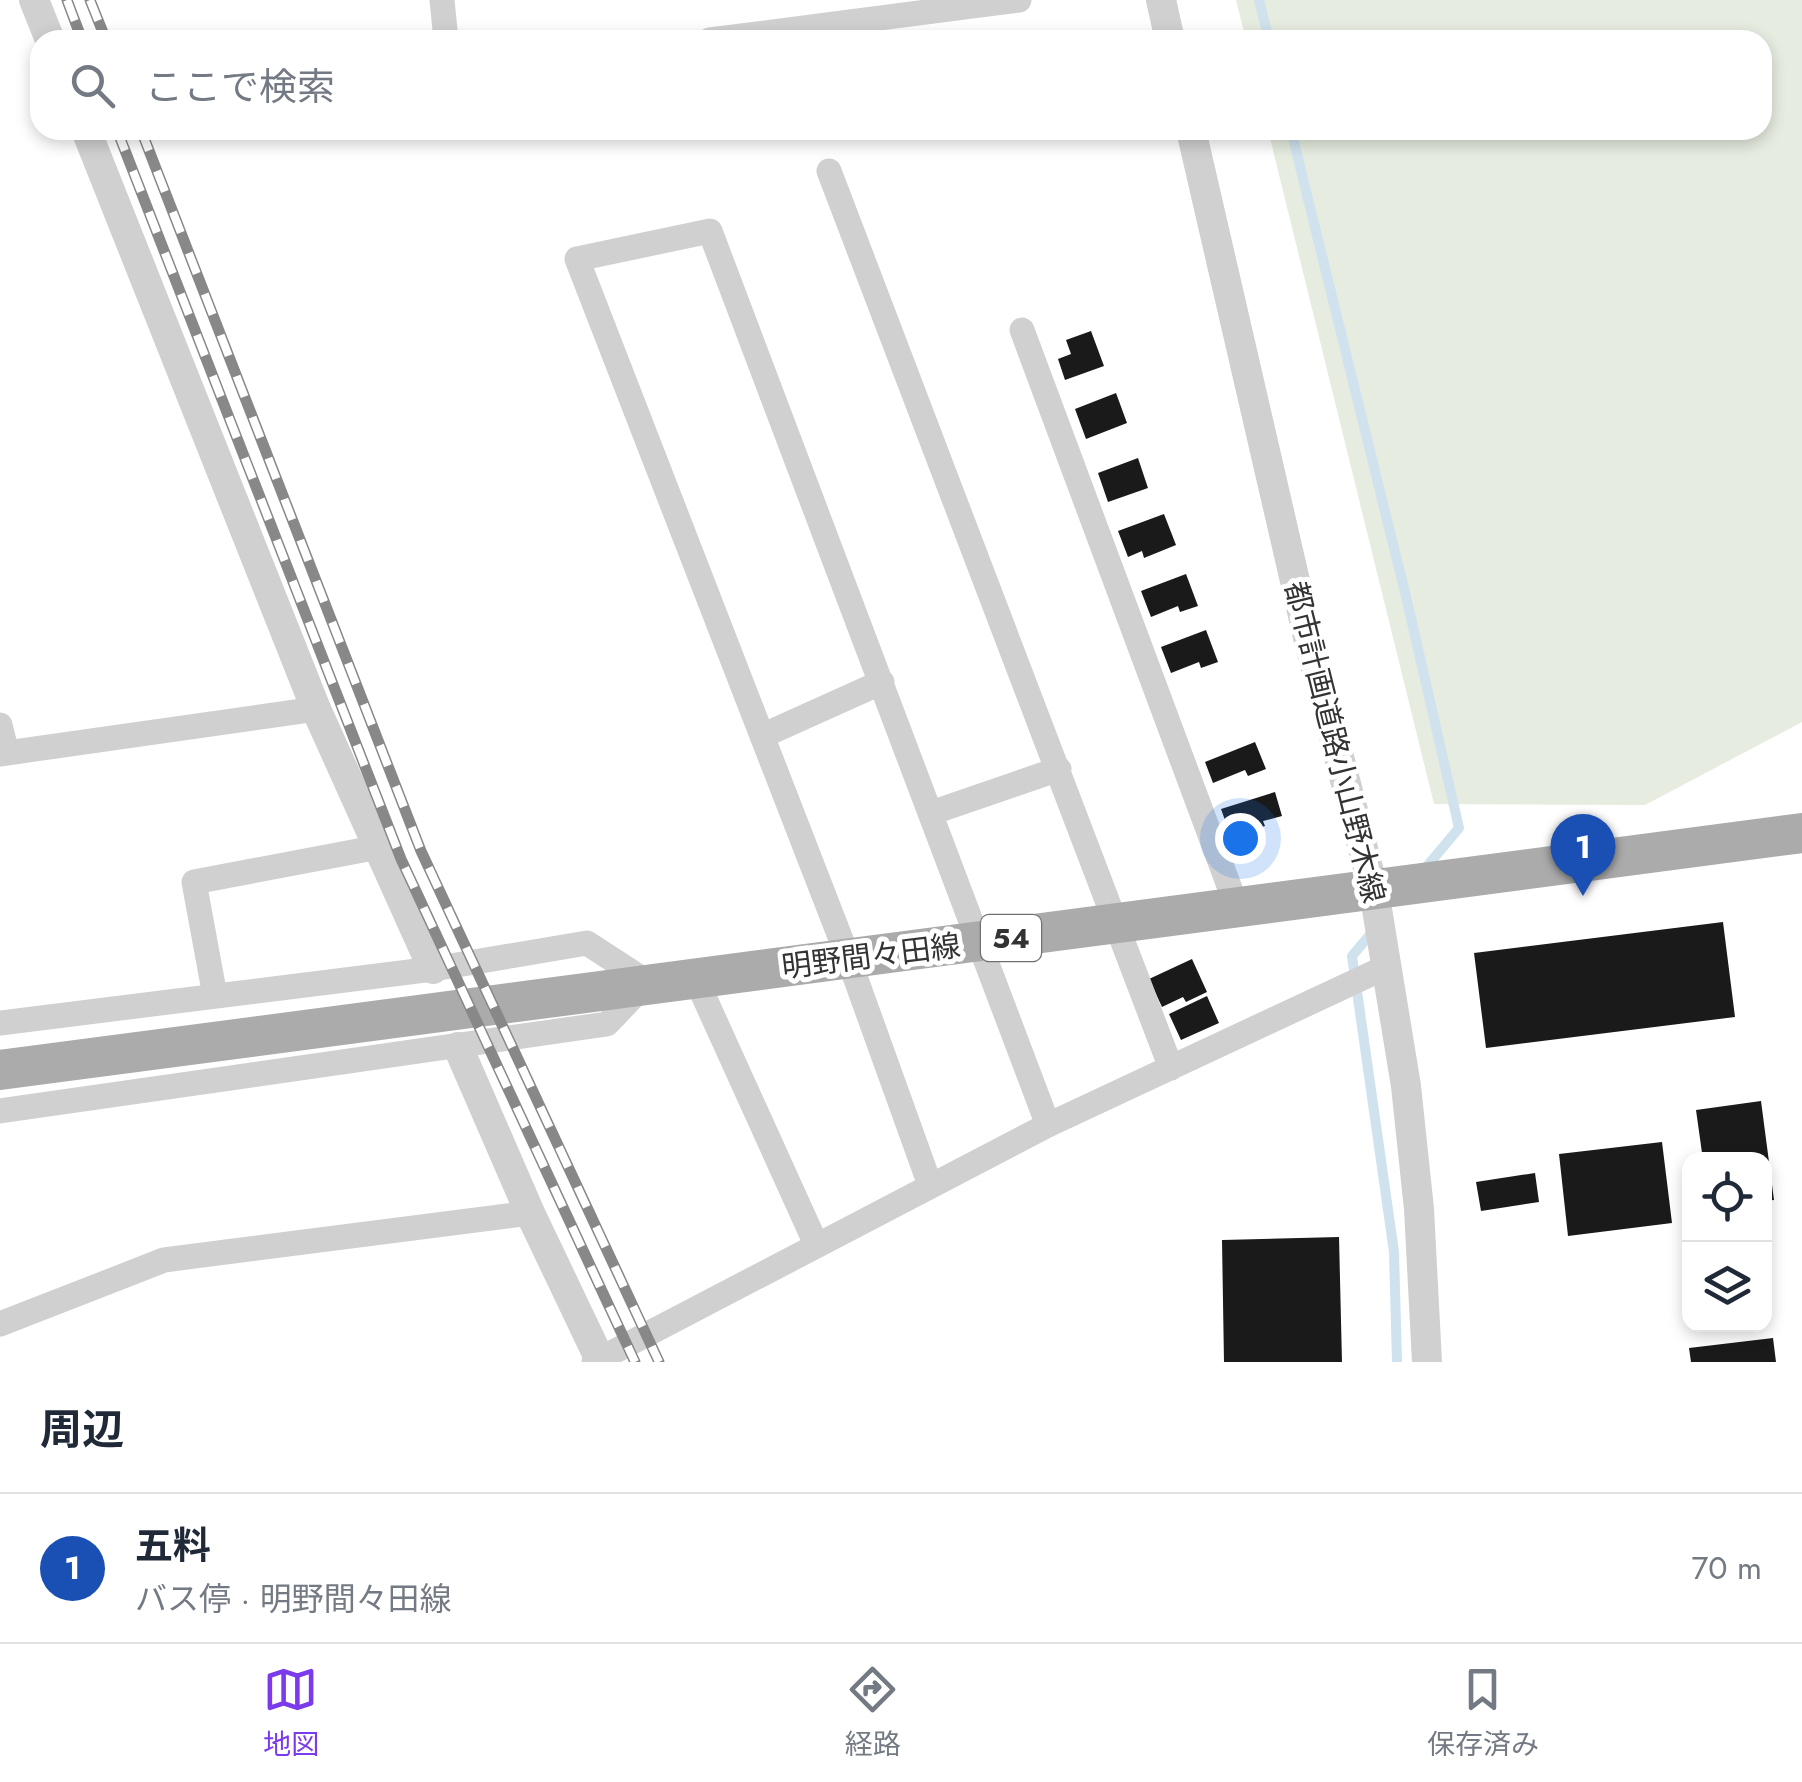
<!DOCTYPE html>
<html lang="ja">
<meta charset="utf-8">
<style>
:root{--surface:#fff;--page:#f6f6f7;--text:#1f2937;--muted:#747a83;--line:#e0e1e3;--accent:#7c3aed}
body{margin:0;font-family:Jost,"Noto Sans JP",sans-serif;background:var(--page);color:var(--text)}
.controls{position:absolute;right:30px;bottom:30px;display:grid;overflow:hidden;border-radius:20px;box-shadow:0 5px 15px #0003}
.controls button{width:90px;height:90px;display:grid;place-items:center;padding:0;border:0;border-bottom:2px solid var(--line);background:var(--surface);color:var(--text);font:50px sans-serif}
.you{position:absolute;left:1240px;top:838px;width:35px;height:35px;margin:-25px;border:8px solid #fff;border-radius:50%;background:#1a73e8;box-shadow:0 0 0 15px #1a73e833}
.badge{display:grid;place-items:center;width:65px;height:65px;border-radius:50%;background:var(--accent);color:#fff;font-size:32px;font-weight:700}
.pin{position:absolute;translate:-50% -82px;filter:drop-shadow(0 2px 5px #0008)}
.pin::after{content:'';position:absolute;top:52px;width:35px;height:30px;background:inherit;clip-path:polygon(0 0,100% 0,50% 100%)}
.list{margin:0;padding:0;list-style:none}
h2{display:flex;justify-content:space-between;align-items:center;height:130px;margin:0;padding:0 40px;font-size:42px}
h2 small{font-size:32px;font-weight:400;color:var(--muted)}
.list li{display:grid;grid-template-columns:65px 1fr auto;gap:30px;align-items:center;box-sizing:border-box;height:150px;padding:0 40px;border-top:2px solid var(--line)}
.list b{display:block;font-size:38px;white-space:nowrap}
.list p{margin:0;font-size:32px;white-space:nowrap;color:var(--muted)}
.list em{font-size:32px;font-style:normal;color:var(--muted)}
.icon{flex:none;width:55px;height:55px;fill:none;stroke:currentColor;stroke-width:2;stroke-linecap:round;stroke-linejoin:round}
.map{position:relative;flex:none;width:1802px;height:1362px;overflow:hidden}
.search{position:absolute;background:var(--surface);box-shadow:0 5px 15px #0003;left:30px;right:30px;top:30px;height:110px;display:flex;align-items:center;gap:25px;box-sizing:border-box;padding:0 35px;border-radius:30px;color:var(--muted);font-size:38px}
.sheet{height:280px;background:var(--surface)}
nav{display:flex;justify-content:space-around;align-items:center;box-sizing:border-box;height:140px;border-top:2px solid var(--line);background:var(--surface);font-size:28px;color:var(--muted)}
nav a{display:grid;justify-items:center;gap:5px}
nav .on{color:var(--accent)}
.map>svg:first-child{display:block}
.green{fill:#e6ecdf}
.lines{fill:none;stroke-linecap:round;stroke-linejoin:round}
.stream{stroke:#cfe2ee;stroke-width:10}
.building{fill:#1a1a1a}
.minor{stroke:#d0d0d0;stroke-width:25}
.tertiary{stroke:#d0d0d0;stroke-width:30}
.primary{stroke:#ababab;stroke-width:40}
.rail-casing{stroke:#888;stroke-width:11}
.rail{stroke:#fff;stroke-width:8;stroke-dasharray:22;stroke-linecap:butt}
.labels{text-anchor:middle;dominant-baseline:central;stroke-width:10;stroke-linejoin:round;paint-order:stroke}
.shield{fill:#fff;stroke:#707070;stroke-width:2.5}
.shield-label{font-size:28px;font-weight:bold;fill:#333}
.street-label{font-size:30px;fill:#333;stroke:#fff}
</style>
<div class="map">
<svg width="1802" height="1362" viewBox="0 0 1802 1362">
<rect width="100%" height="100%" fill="#fff"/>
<!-- green -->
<path class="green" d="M 1236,0 L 1802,0 L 1802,722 L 1645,805 L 1434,804 L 1268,130 L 1762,130 L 1762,40 L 1246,40 Z"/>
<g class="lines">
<!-- stream -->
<path class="stream" d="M 1259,0 L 1269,40
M 1291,130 L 1408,605 L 1459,828 L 1423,871
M 1374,930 L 1352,956 L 1394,1252 L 1397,1362"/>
</g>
<!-- building -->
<path class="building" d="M 1091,331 L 1104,366 L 1065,380 L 1058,359 L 1071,354 L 1066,340 Z
M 1116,393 L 1127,423 L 1086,439 L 1075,409 Z
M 1138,458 L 1148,488 L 1108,502 L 1098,473 Z
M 1164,514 L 1176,545 L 1144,558 L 1142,551 L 1128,557 L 1118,531 Z
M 1186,574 L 1198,606 L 1180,612 L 1178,606 L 1151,617 L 1141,591 Z
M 1206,630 L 1218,662 L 1201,668 L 1199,662 L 1171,673 L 1161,647 Z
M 1255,742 L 1266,769 L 1248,776 L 1245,770 L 1213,783 L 1205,762 Z
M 1275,792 L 1282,816 L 1263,821 L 1265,826 L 1231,837 L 1221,809 Z
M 1723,922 L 1735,1017 L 1486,1048 L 1474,953 Z
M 1192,959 L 1207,992 L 1186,1002 L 1183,997 L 1162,1007 L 1149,979 Z
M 1207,996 L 1219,1023 L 1181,1040 L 1169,1014 Z
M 1761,1101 L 1774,1200 L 1764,1201 L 1764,1160 L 1703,1160 L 1696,1110 Z
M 1662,1142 L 1672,1223 L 1568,1236 L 1559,1154 Z
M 1535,1173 L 1539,1202 L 1481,1211 L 1476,1182 Z
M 1339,1237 L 1342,1362 L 1224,1362 L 1222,1240 Z
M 1773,1338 L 1776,1362 L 1691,1362 L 1689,1348 Z"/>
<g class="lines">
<!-- minor -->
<path class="minor" d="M 442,0 L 446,40
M 710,40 L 1019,0
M 829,171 L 1171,1068
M 1022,330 L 1238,910
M 0,725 L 7,753
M 762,736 L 882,682
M 0,754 L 316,709
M 931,813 L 1059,769
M 695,977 L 816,1244
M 215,996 L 194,882 L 379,847
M 0,1023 L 433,969 L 587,943 L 647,982 L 607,1024 L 0,1111
M 930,1185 L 849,960 L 577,259 L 710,231 L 1048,1125
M 0,1324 L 164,1260 L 530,1213
M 594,1362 L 1048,1125 L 1386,967"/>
<!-- tertiary -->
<path class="tertiary" d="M 34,0 L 50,40
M 1161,0 L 1170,40
M 86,130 L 316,709 L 433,969
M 1191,130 L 1310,646 L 1374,891 L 1406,1086 L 1419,1209 L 1427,1362
M 458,1047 L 530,1213 L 601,1362"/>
<!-- primary -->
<path class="primary" d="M 0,1070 C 600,988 1202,915 1802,833"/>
<defs>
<path id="rail" d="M 67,0 L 82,40
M 90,0 L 106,40
M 117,130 L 401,859 L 635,1362
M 141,130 L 421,851 L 659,1362"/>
</defs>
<!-- rail casing -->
<use href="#rail" class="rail-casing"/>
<!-- rail -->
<use href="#rail" class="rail"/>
</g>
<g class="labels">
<!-- shield labels -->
<rect class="shield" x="981" y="915" width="60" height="46" rx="8"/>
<g class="shield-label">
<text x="1011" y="938">54</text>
</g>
<!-- street labels -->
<g class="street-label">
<text transform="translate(1335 742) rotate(76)">都市計画道路小山野木線</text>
<text transform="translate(871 956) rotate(-7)">明野間々田線</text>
</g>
</g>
</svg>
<div class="controls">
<button><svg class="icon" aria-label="locate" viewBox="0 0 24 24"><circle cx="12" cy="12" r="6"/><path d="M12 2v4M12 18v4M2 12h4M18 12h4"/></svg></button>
<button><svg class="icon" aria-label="layers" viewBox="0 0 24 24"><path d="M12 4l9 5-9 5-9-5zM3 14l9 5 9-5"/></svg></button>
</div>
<div class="you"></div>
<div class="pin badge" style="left:1583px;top:896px;background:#1a4fb4">1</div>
<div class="search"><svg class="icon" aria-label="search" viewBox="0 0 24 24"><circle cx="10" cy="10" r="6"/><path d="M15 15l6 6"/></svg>ここで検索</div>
</div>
<section class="sheet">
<h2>周辺<small></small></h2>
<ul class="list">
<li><span class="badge" style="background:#1a4fb4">1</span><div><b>五料</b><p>バス停 · 明野間々田線</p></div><em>70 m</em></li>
</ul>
</section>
<nav>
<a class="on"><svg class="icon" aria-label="map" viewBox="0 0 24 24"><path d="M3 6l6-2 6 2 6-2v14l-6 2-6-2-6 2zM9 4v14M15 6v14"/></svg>地図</a>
<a><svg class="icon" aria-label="directions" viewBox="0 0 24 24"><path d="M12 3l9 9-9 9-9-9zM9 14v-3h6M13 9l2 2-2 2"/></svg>経路</a>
<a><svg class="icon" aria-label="saved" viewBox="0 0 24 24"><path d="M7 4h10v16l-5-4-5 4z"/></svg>保存済み</a>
</nav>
